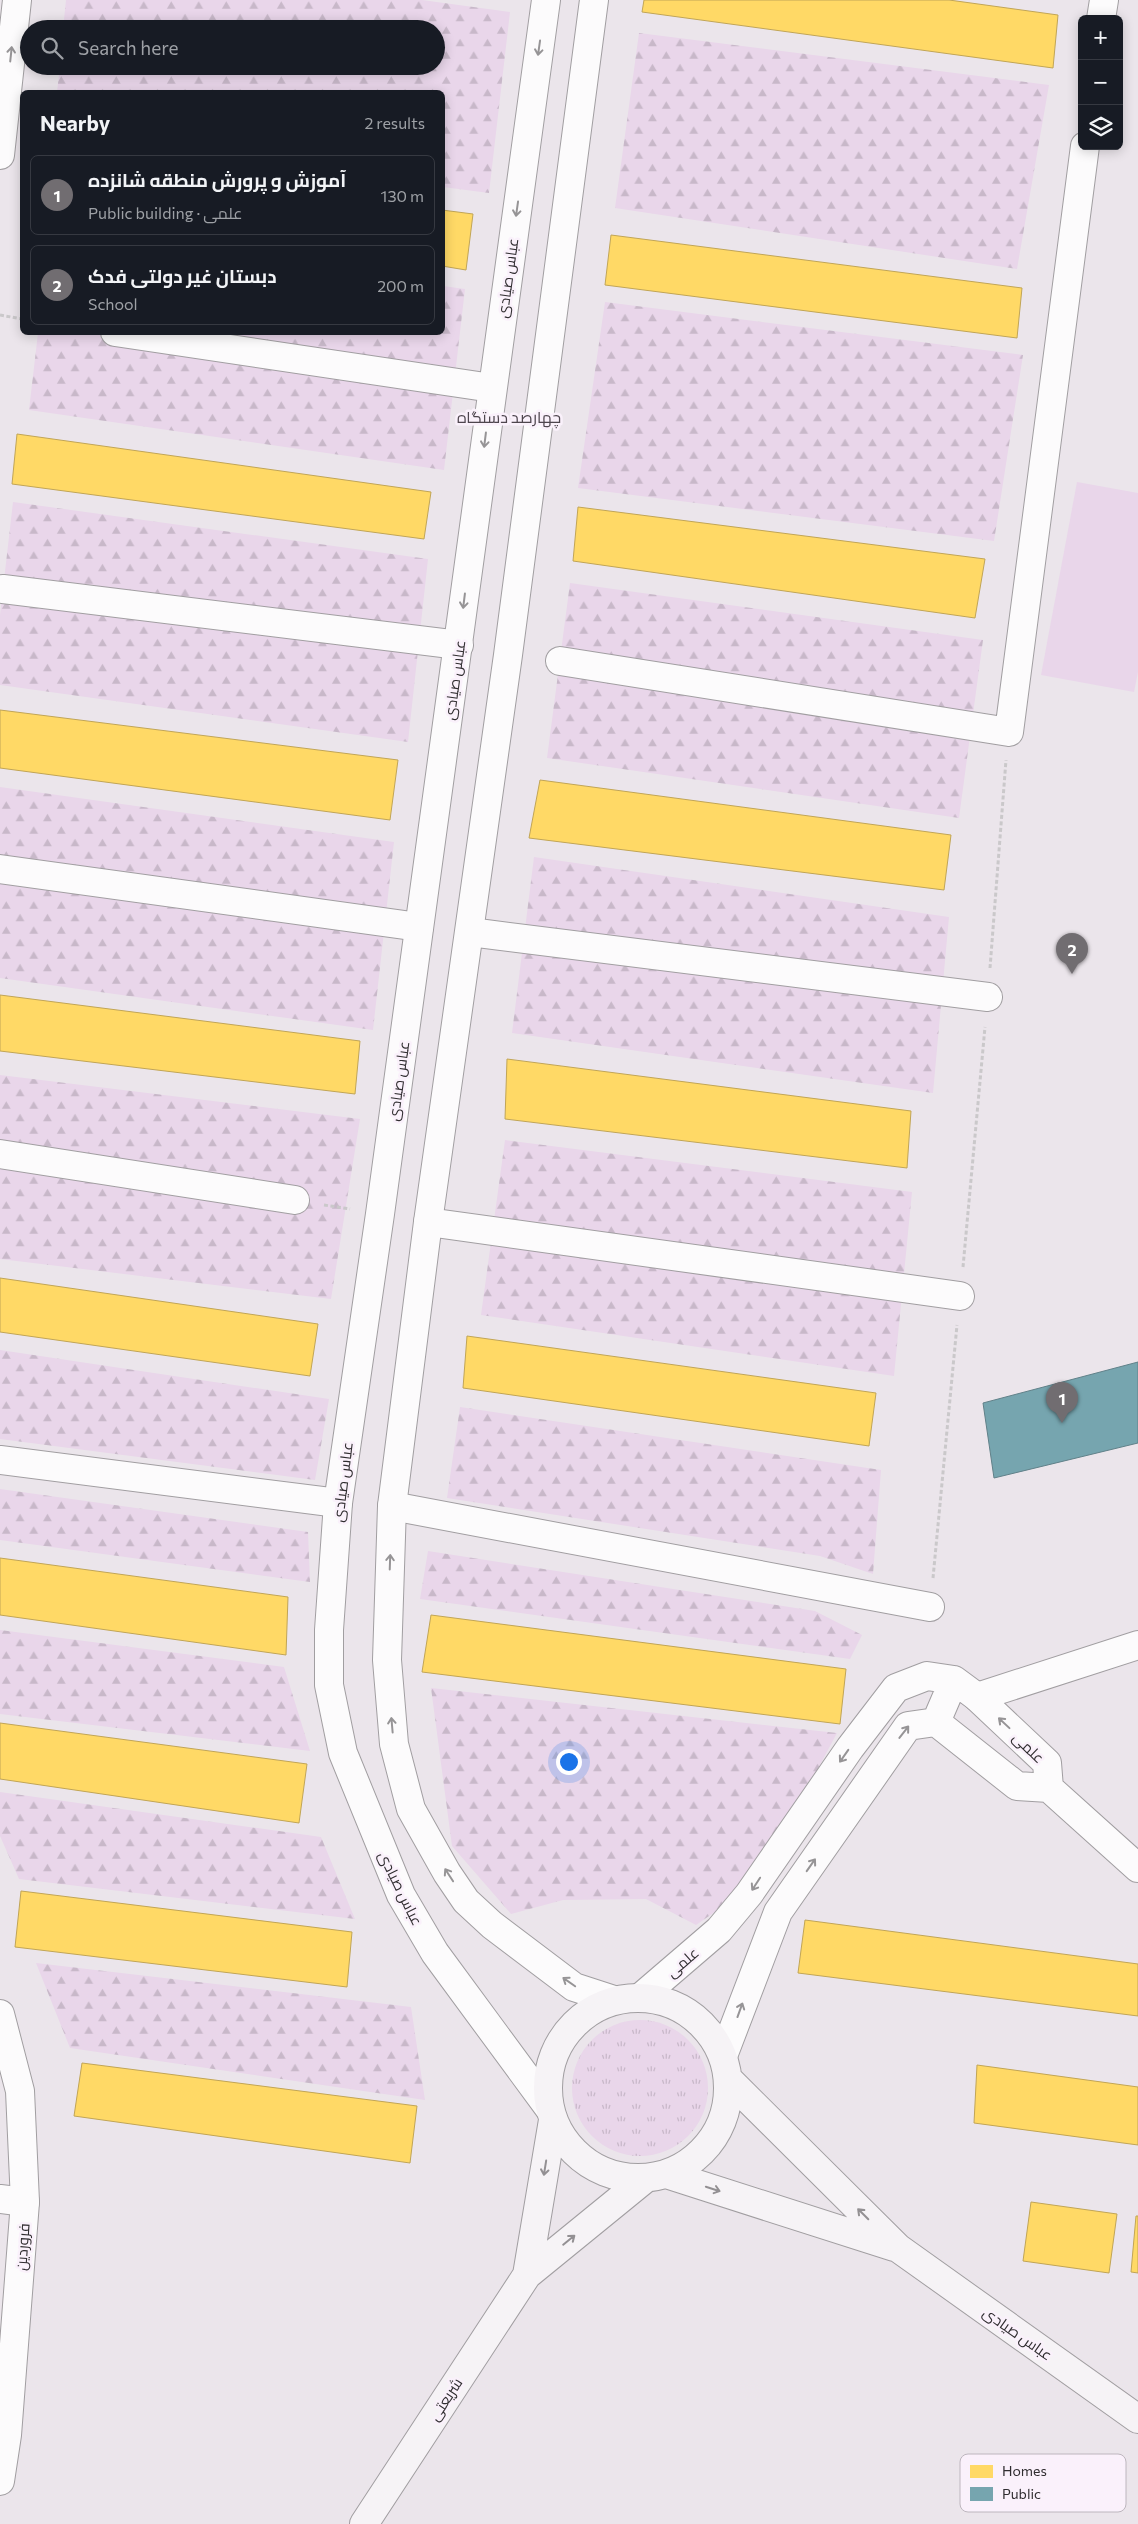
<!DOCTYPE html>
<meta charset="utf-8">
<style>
:root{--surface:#171b24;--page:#242831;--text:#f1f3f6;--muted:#9ea1a6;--line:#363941;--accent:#716d71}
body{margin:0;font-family:Commissioner,Cairo,sans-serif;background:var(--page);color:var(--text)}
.controls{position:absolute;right:15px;top:15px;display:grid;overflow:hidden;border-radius:8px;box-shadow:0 2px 12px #0003}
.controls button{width:45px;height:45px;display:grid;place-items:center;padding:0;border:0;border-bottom:1px solid var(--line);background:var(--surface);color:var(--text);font:25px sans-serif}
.you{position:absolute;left:568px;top:1761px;width:18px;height:18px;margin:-12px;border:4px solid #fff;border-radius:50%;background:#1a73e8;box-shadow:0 0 0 8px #1a73e833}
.badge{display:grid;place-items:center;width:32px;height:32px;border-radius:50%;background:var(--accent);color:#fff;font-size:16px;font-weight:700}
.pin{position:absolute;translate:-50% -41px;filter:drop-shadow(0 1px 2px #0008)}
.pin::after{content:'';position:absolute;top:26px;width:18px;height:15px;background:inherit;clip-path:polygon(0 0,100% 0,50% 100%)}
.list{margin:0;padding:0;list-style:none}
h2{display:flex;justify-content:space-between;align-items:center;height:65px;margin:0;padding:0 20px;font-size:21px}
h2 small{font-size:16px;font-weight:400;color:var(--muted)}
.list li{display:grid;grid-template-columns:32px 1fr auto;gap:15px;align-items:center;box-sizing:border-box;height:80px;margin:0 10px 10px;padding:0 10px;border:1px solid var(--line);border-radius:8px}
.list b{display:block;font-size:19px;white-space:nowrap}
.list p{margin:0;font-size:16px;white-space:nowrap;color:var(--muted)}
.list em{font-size:16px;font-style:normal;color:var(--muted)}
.icon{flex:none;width:28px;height:28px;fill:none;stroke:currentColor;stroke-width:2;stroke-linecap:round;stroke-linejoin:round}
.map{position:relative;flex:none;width:1138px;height:2524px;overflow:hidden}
.search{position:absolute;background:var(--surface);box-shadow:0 2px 12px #0003;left:20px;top:20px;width:425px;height:55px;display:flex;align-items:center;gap:12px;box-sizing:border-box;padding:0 18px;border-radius:28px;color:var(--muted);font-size:19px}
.panel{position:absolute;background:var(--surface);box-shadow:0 2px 12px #0003;left:20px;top:90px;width:425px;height:245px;border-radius:8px}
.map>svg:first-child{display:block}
.grass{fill:url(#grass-tufts)}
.forest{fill:url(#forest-firs)}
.pitch{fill:#e9d6ea}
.homes{fill:#ffd966;stroke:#c1a556}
.public{fill:#76a5af;stroke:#618189}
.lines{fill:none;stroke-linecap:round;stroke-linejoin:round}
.minor-casing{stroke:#a19ea1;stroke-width:30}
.tertiary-casing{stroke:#a19ea1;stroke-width:30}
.secondary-casing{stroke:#a19ea1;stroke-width:30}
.path{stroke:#cac8ca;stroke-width:3;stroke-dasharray:4 2.5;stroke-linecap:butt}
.minor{stroke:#fcfbfc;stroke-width:28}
.tertiary{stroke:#fcfbfc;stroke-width:28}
.secondary{stroke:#f6f3f6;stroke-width:28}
.oneway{stroke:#969496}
.oneway2{stroke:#939093}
.labels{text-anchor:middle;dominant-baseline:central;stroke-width:5;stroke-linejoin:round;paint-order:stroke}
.street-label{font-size:15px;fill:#302d30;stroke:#faf1fb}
.neighbourhood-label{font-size:16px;fill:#4e464e;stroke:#faf1fb}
.key{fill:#faf1fb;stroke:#bdb6be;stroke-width:1}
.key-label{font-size:14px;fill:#302d30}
</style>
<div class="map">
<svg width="1138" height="2524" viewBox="0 0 1138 2524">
<defs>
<pattern id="grass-tufts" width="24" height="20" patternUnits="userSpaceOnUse" patternTransform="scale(1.25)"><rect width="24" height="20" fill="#e9d6ea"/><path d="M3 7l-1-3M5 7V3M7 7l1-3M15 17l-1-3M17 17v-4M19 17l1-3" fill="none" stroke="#c8b8c9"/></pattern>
<pattern id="forest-firs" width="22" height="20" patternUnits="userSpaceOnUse" patternTransform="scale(1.25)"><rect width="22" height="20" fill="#e9d6ea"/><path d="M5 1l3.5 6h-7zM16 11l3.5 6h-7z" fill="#c8b8c9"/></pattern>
</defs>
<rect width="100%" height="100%" fill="#ebe5eb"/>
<!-- grass -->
<path class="grass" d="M572 2088a68 68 0 1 1 136 0a68 68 0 1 1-136 0Z"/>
<!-- forest -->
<path class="forest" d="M 66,0 L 422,0 L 510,12 L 489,193 L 443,187 L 442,92 L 57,92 L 60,66 L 436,66 L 436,29 L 63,29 Z
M 639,33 L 1049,85 L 1017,269 L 615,208 Z
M 443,286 L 465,289 L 444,470 L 29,410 L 38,333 L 442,332 Z
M 605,302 L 1023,355 L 994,541 L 578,488 Z
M 13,502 L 428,559 L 408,742 L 0,685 L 0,615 Z
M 570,583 L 983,640 L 959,818 L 547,758 Z
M 0,787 L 394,842 L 373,1030 L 0,978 Z
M 534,857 L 949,917 L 933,1093 L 512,1033 Z
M 0,1075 L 360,1119 L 331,1299 L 0,1259 Z
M 505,1140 L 912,1192 L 894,1376 L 481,1315 Z
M 0,1350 L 329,1399 L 315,1480 L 0,1439 Z
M 460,1407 L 881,1470 L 873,1574 L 820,1556 L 447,1498 Z
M 0,1489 L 308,1532 L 310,1582 L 0,1540 Z
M 428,1551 L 815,1611 L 862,1635 L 850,1659 L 420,1599 Z
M 0,1630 L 284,1667 L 310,1751 L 0,1714 Z
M 431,1688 L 837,1733 L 757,1883 L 696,1925 L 646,1899 L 563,1900 L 511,1914 L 452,1846 Z
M 0,1792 L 321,1837 L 355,1919 L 19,1879 L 0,1836 Z
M 36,1963 L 411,2007 L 425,2100 L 70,2048 Z"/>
<!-- pitch -->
<path class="pitch" d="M 1077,482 L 1138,493 L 1138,672 L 1134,692 L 1041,675 Z"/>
<!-- homes -->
<path class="homes" d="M 644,0 L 949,0 L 1058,15 L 1053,68 L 642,12 Z
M 442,210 L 473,214 L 466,270 L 442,266 Z
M 611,235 L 1022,288 L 1017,338 L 605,285 Z
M 17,434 L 431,492 L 424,539 L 12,484 Z
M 578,507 L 985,559 L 975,618 L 573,561 Z
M 0,710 L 398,760 L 390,820 L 0,768 Z
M 540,780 L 951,835 L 944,890 L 529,838 Z
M 0,995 L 360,1041 L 355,1094 L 0,1051 Z
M 507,1059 L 911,1111 L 907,1168 L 505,1119 Z
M 0,1278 L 318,1324 L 310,1376 L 0,1332 Z
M 467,1336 L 876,1393 L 869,1446 L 463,1388 Z
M 0,1558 L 288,1597 L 286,1655 L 0,1615 Z
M 431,1615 L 846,1669 L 840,1724 L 422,1672 Z
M 0,1723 L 307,1764 L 299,1823 L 0,1779 Z
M 21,1891 L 352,1932 L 347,1987 L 15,1947 Z
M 805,1920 L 1138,1964 L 1138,2016 L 798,1973 Z
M 82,2063 L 417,2106 L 410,2163 L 74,2116 Z
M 977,2065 L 1138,2087 L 1138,2145 L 974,2123 Z
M 1031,2202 L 1117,2214 L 1109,2273 L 1023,2261 Z
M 1136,2216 L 1138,2216 L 1138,2273 L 1131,2272 Z"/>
<!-- public -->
<path class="public" d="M 1138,1362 L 1138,1443 L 994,1478 L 983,1403 Z"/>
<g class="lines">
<defs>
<path id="minor" d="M 1101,19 L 1104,0
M 115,332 L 492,388
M 3,589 L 459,645
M 560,661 L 1009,732 L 1085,146
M 0,869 L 419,927
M 470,932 L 988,997
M 0,1154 L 295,1200
M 428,1222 L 960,1296
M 0,1460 L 338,1503
M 392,1506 L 930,1607
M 977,1697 L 1138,1645
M 0,2199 L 25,2202"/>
<path id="tertiary" d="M 546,0 L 380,1214 L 338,1503 L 329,1630 L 329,1685 L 343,1753 L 401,1895 L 435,1953 L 549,2108
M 594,0 L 508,655 L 428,1222 L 392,1506 L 387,1660 L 394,1744 L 411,1809 L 447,1873 L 466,1901 L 492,1925 L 574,1987 L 614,2000
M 0,155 L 17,0
M 936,1722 L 954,1680
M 1049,1788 L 1138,1868
M 641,1997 L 719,1930 L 749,1894 L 850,1748 L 896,1688 L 927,1676 L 954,1680 L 977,1697 L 1047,1763 L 1049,1788
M 0,2014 L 20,2091 L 25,2202 L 7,2435 L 0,2481
M 723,2056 L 778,1912 L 908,1726 L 936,1722 L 1017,1786 L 1049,1788"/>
<path id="secondary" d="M548 2088a90 90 0 1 1 180 0a90 90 0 1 1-180 0Z
M 729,2080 L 898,2248 L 1138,2419
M 553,2120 L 527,2275 L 646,2178
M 666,2174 L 894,2247
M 364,2524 L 527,2275"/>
</defs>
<!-- minor casing -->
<use href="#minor" class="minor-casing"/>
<!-- tertiary casing -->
<use href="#tertiary" class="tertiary-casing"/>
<!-- secondary casing -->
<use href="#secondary" class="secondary-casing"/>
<!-- path -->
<path class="path" d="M 0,315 L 22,319
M 990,968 L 1006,760
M 324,1205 L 350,1209
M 963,1267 L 985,1027
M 933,1578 L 957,1325"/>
<!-- minor -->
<use href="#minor" class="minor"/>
<!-- tertiary -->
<use href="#tertiary" class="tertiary"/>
<!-- secondary -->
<use href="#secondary" class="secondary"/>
</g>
<!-- one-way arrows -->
<defs><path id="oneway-shaft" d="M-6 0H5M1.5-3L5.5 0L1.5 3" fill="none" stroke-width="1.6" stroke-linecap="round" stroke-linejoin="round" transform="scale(1.25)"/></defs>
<g class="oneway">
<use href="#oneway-shaft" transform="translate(539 48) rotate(98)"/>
<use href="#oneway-shaft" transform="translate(11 54) rotate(-84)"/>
<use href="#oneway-shaft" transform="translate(517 209) rotate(98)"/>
<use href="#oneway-shaft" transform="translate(485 440) rotate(97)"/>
<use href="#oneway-shaft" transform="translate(464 601) rotate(97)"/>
<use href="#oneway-shaft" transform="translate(390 1562) rotate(-88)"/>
<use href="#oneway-shaft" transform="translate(1004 1723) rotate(-137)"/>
<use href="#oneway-shaft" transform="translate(392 1725) rotate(-95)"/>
<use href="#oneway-shaft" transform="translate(904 1732) rotate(-52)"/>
<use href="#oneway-shaft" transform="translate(844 1756) rotate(125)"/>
<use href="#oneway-shaft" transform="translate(811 1865) rotate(-55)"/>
<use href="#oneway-shaft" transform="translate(449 1875) rotate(-123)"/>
<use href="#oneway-shaft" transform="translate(756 1884) rotate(123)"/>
<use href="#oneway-shaft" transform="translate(569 1982) rotate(-145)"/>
<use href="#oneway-shaft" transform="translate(740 2010) rotate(-70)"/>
</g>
<g class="oneway2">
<use href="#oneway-shaft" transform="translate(545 2168) rotate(99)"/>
<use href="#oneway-shaft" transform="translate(713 2189) rotate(18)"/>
<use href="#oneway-shaft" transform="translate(863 2214) rotate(-135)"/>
<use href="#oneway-shaft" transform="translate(569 2240) rotate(-39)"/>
</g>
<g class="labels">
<!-- street labels -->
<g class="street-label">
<text transform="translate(507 278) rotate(-82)">عباس صیادی</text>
<text transform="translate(454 680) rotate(-82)">عباس صیادی</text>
<text transform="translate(398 1081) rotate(-82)">عباس صیادی</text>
<text transform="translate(342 1482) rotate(-83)">عباس صیادی</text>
<text transform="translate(1029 1747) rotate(44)">علمی</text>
<text transform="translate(401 1888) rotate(64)">عباس صیادی</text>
<text transform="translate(682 1962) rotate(-41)">علمی</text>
<text transform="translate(22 2247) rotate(-86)">فروردین</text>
<text transform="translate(1018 2333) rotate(35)">عباس صیادی</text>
<text transform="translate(445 2399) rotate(-57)">شریعتی</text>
</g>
<!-- neighbourhood labels -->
<g class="neighbourhood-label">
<text x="509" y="416">چهارصد دستگاه</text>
</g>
</g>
<!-- legend -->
<rect x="960" y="2454" width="166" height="58" rx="8" class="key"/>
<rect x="970" y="2465" width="23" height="13" fill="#ffd966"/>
<rect x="970" y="2487" width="23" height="14" fill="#76a5af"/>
<g class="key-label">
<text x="1002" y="2476">Homes</text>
<text x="1002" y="2499">Public</text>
</g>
</svg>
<div class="controls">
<button>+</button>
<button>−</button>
<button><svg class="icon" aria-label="layers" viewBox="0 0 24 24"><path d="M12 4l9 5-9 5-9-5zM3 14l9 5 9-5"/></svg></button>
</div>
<div class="you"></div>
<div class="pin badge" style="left:1062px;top:1423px">1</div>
<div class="pin badge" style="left:1072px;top:974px">2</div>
<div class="search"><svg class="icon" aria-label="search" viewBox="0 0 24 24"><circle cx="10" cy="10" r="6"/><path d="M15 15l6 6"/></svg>Search here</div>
<section class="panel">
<h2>Nearby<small>2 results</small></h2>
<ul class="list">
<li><span class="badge">1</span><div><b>آموزش و پرورش منطقه شانزده</b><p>Public building · علمی</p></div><em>130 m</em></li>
<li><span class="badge">2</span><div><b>دبستان غیر دولتی فدک</b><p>School</p></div><em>200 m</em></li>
</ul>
</section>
</div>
